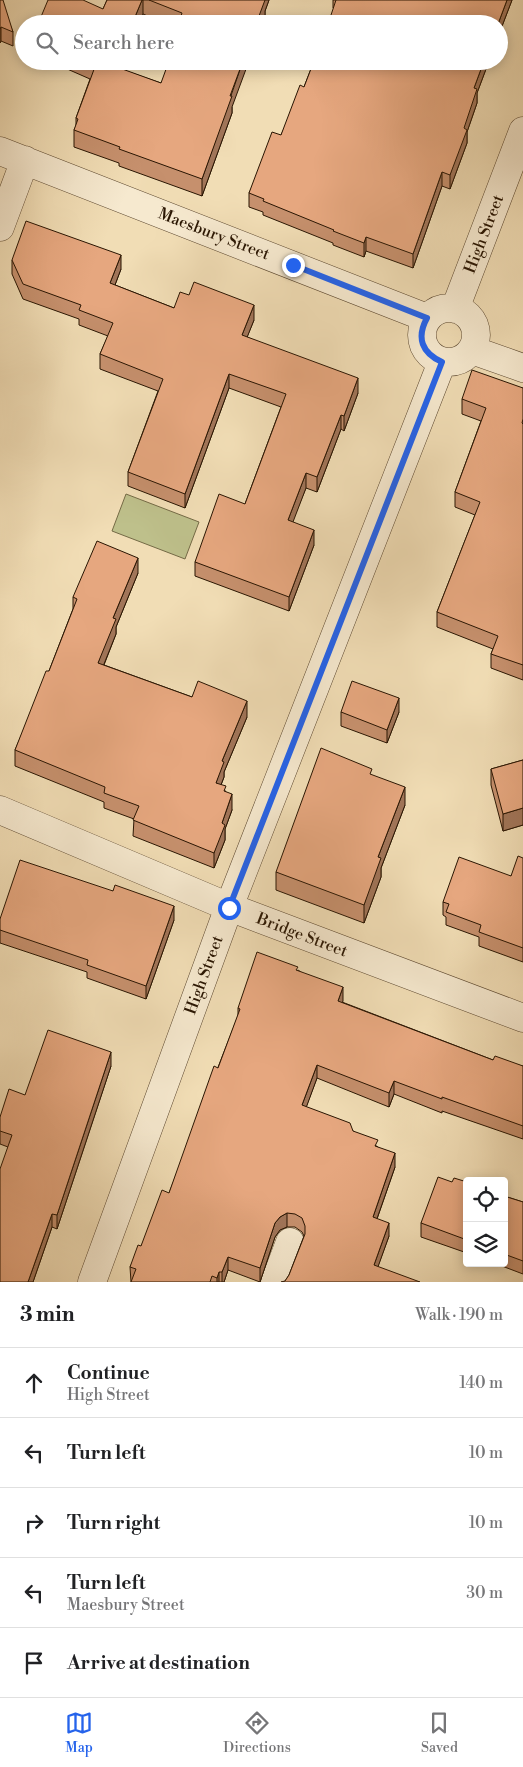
<!DOCTYPE html>
<meta charset="utf-8">
<style>
:root{--surface:#fff;--page:#f2f2f2;--text:#202124;--muted:#757577;--line:#e0e0e0;--accent:#2563eb}
body{margin:0;font-family:"Libre Bodoni",serif;background:var(--page);color:var(--text)}
.controls{position:absolute;right:15px;bottom:15px;display:grid;overflow:hidden;border-radius:5px;box-shadow:0 2px 12px #0003}
.controls button{width:45px;height:45px;display:grid;place-items:center;padding:0;border:0;border-bottom:1px solid var(--line);background:var(--surface);color:var(--text);font:25px sans-serif}
.stop{position:absolute;width:15px;height:15px;margin:-11px;border:4px solid #2563eb;border-radius:50%;background:#fff}
.stop.end{background:#2563eb;border-color:#fff;box-shadow:0 1px 5px #0008}
.list{margin:0;padding:0;list-style:none}
h2{display:flex;justify-content:space-between;align-items:center;height:65px;margin:0;padding:0 20px;font-size:21px}
h2 small{font-size:16px;font-weight:400;color:var(--muted)}
.list li{display:grid;grid-template-columns:32px 1fr auto;gap:15px;align-items:center;box-sizing:border-box;height:70px;padding:0 20px;border-top:1px solid var(--line)}
.list b{display:block;font-size:19px;white-space:nowrap}
.list p{margin:0;font-size:16px;white-space:nowrap;color:var(--muted)}
.list em{font-size:16px;font-style:normal;color:var(--muted)}
.icon{flex:none;width:28px;height:28px;fill:none;stroke:currentColor;stroke-width:2;stroke-linecap:round;stroke-linejoin:round}
.map{position:relative;flex:none;width:523px;height:1282px;overflow:hidden}
.search{position:absolute;background:var(--surface);box-shadow:0 2px 12px #0003;left:15px;right:15px;top:15px;height:55px;display:flex;align-items:center;gap:12px;box-sizing:border-box;padding:0 18px;border-radius:28px;color:var(--muted);font-size:19px}
.sheet{height:415px;background:var(--surface)}
nav{display:flex;justify-content:space-around;align-items:center;box-sizing:border-box;height:70px;border-top:1px solid var(--line);background:var(--surface);font-size:14px;color:var(--muted)}
nav a{display:grid;justify-items:center;gap:2px}
nav .on{color:var(--accent)}
.map>svg:first-child{display:block}
.green{fill:#bec08b;stroke:#746a46}
.lines{fill:none;stroke-linecap:round;stroke-linejoin:round}
.minor-casing{stroke:#5b472f;stroke-width:29}
.minor{stroke:#f6e9cf;stroke-width:28}
.wall{fill:#c6906d;stroke:#291502}
.shaded-wall{fill:#a17559;stroke:#291502}
.building{fill:#e6a77f;stroke:#291502}
.route{stroke:#2563eb;stroke-width:6}
.labels{text-anchor:middle;dominant-baseline:central;stroke-width:4;stroke-linejoin:round;paint-order:stroke}
.street-label{font-size:16px;fill:#291502;stroke:#f6e9cf}
</style>
<div class="map">
<svg width="523" height="1282" viewBox="0 0 523 1282">
<rect width="100%" height="100%" fill="#f1ddb5"/>
<filter id="stains"><feTurbulence type="fractalNoise" baseFrequency=".004" numOctaves="4"/><feColorMatrix values="0 0 0 0 .2 0 0 0 0 .09 0 0 0 0 .02 0 0 0 .5 -.17"/></filter>
<radialGradient id="worn" r=".72"><stop offset=".6" stop-color="#630" stop-opacity="0"/><stop offset="1" stop-color="#630" stop-opacity=".3"/></radialGradient>
<!-- green -->
<path class="green" d="M 126,494 L 199,522 L 185,559 L 112,531 Z"/>
<g class="lines">
<defs>
<path id="minor" d="M 0,151 L 427,318
M 0,227 L 25,160
M422 335a27 27 0 1 1 54 0a27 27 0 1 1-54 0Z
M 455,309 L 523,131
M 472,350 L 523,368
M 0,810 L 229,907 L 523,1018
M 92,1282 L 229,907 L 442,362
M 275,1282 L 290,1242"/>
</defs>
<!-- minor casing -->
<use href="#minor" class="minor-casing"/>
<!-- minor -->
<use href="#minor" class="minor"/>
</g>
<!-- wall -->
<path class="wall" d="M 0,0 L 13,32 L 13,46 L 1,41 L 0,43 Z
M 107,0 L 269,0 L 265,11 L 265,17 L 262,24 L 166,24 L 143,14 L 103,9 Z
M 333,0 L 512,0 L 499,34 L 333,8 Z
M 49,61 L 123,61 L 120,69 L 161,83 L 232,107 L 232,113 L 202,196 L 119,166 L 119,163 L 74,147 L 74,130 L 76,126 L 76,118 L 90,79 Z
M 314,61 L 489,61 L 477,93 L 477,103 L 467,132 L 467,143 L 450,189 L 442,186 L 413,268 L 366,251 L 364,257 L 333,245 L 333,243 L 263,215 L 263,212 L 249,207 L 249,193 L 281,135 L 304,87 Z
M 12,260 L 121,269 L 115,285 L 174,308 L 254,320 L 247,337 L 358,393 L 344,431 L 341,429 L 317,492 L 306,488 L 292,522 L 314,545 L 289,611 L 195,576 L 195,562 L 245,504 L 281,407 L 229,388 L 185,508 L 128,486 L 128,472 L 158,391 L 100,369 L 100,354 L 108,336 L 79,325 L 79,319 L 23,299 L 12,274 Z
M 523,388 L 523,680 L 491,668 L 491,654 L 493,649 L 437,627 L 437,612 L 475,515 L 455,507 L 455,492 L 481,421 L 462,414 L 462,399 Z
M 138,573 L 116,627 L 116,634 L 104,665 L 247,717 L 224,772 L 224,777 L 221,785 L 226,792 L 232,810 L 225,829 L 225,840 L 214,868 L 133,836 L 134,819 L 104,808 L 104,802 L 15,766 L 15,750 L 49,671 L 73,609 L 73,597 Z
M 341,712 L 399,712 L 387,743 L 341,726 Z
M 523,760 L 523,825 L 503,831 L 491,785 L 491,769 Z
M 405,805 L 381,868 L 381,877 L 364,923 L 276,890 L 276,872 Z
M 523,858 L 523,962 L 479,946 L 479,937 L 446,925 L 446,917 L 443,915 L 443,902 L 511,876 Z
M 113,891 L 174,920 L 146,999 L 87,978 L 87,972 L 0,943 L 0,919 Z
M 298,970 L 343,1001 L 342,1002 L 493,1060 L 523,1066 L 523,1139 L 442,1111 L 442,1113 L 394,1094 L 389,1107 L 317,1078 L 306,1107 L 353,1131 L 378,1147 L 395,1167 L 377,1219 L 389,1236 L 378,1266 L 285,1281 L 289,1275 L 304,1236 L 302,1232 L 295,1227 L 287,1227 L 280,1230 L 275,1237 L 260,1282 L 228,1270 L 224,1282 L 131,1282 L 130,1267 L 169,1193 L 238,1016 L 238,1008 Z
M 111,1066 L 57,1229 L 52,1227 L 33,1282 L 0,1282 L 8,1147 L 0,1144 L 0,1117 L 25,1095 Z
M 452,1182 L 467,1182 L 467,1253 L 421,1237 L 421,1223 Z
M 504,1196 L 523,1202 L 523,1274 L 494,1263 L 504,1263 Z"/>
<!-- shaded-wall -->
<path class="shaded-wall" d="M 142,0 L 143,0 L 143,14 L 139,24 L 132,24 Z
M 263,0 L 269,0 L 265,11 L 265,17 L 262,24 L 256,24 Z
M 507,0 L 512,0 L 499,34 L 499,24 L 498,24 Z
M 1,27 L 1,41 L 0,43 L 0,29 Z
M 116,61 L 123,61 L 114,83 L 114,66 Z
M 243,61 L 249,61 L 232,107 L 232,113 L 202,196 L 202,179 Z
M 484,61 L 489,61 L 477,93 L 477,103 L 467,132 L 467,143 L 450,189 L 450,175 L 474,88 Z
M 442,172 L 442,186 L 413,268 L 413,254 Z
M 366,237 L 366,251 L 364,257 L 364,243 Z
M 121,255 L 121,269 L 110,298 L 110,283 Z
M 254,305 L 254,320 L 242,350 L 242,335 Z
M 229,374 L 229,388 L 185,508 L 185,494 Z
M 358,378 L 358,393 L 344,431 L 344,416 Z
M 341,415 L 341,429 L 317,492 L 317,477 Z
M 306,473 L 306,488 L 288,535 L 288,520 Z
M 314,530 L 314,545 L 289,611 L 289,597 Z
M 138,558 L 138,573 L 116,627 L 116,634 L 98,679 L 98,663 L 113,618 Z
M 399,698 L 399,712 L 387,743 L 387,730 Z
M 247,701 L 247,717 L 224,772 L 224,777 L 216,798 L 216,783 L 222,761 Z
M 405,787 L 405,805 L 381,868 L 381,877 L 364,923 L 364,905 L 378,857 Z
M 232,794 L 232,810 L 225,829 L 225,840 L 214,868 L 214,853 L 222,823 Z
M 523,808 L 523,825 L 503,831 L 503,814 Z
M 174,906 L 174,920 L 146,999 L 146,986 Z
M 343,987 L 343,1001 L 338,1014 L 338,1001 Z
M 111,1052 L 111,1066 L 57,1229 L 57,1215 Z
M 317,1065 L 317,1078 L 302,1119 L 302,1105 Z
M 394,1081 L 394,1094 L 389,1107 L 389,1093 Z
M 395,1153 L 395,1167 L 373,1230 L 373,1217 Z
M 287,1213 L 287,1227 L 280,1230 L 275,1237 L 260,1282 L 260,1268 L 275,1223 L 280,1217 Z
M 52,1214 L 52,1227 L 33,1282 L 28,1282 Z
M 389,1223 L 389,1236 L 374,1278 L 374,1265 Z
M 228,1257 L 228,1270 L 224,1282 L 222,1282 L 222,1272 Z
M 219,1272 L 219,1282 L 217,1282 L 217,1278 Z"/>
<!-- building -->
<path class="building" d="M 0,0 L 3,0 L 13,32 L 1,27 L 0,29 Z
M 48,0 L 83,0 L 103,9 L 107,0 L 142,0 L 132,24 L 38,24 Z
M 149,0 L 265,0 L 256,24 L 183,24 L 185,18 L 181,16 L 182,13 Z
M 336,0 L 507,0 L 498,24 L 328,24 Z
M 90,61 L 116,61 L 114,66 L 161,83 L 169,61 L 243,61 L 230,96 L 232,96 L 202,179 L 119,149 L 120,147 L 74,130 L 78,119 L 76,118 L 96,64 Z
M 314,61 L 484,61 L 474,88 L 477,89 L 464,128 L 467,130 L 450,175 L 442,172 L 413,254 L 366,237 L 364,243 L 333,231 L 334,230 L 263,201 L 264,199 L 249,193 L 272,132 L 281,135 L 300,85 L 304,87 Z
M 26,221 L 121,255 L 110,283 L 174,308 L 180,292 L 189,295 L 194,282 L 254,305 L 242,335 L 358,378 L 344,416 L 341,415 L 317,477 L 306,473 L 288,520 L 314,530 L 289,597 L 195,562 L 219,494 L 245,504 L 286,394 L 229,374 L 185,494 L 128,472 L 163,379 L 100,354 L 113,323 L 79,310 L 81,305 L 23,284 L 12,260 Z
M 472,370 L 523,388 L 523,419 L 522,423 L 523,424 L 523,665 L 491,654 L 498,636 L 437,612 L 480,502 L 455,492 L 486,408 L 462,399 Z
M 97,541 L 138,558 L 113,618 L 116,619 L 98,663 L 192,697 L 198,681 L 247,701 L 222,761 L 224,762 L 216,783 L 226,786 L 224,791 L 232,794 L 222,823 L 225,825 L 214,853 L 133,820 L 139,806 L 104,793 L 105,787 L 15,750 L 46,671 L 49,671 L 77,599 L 73,597 Z
M 352,681 L 399,698 L 387,730 L 341,712 Z
M 321,748 L 372,769 L 370,774 L 405,787 L 378,857 L 381,858 L 364,905 L 276,872 Z
M 523,760 L 523,808 L 503,814 L 491,769 Z
M 518,856 L 523,858 L 523,948 L 479,932 L 481,925 L 446,912 L 449,904 L 443,902 L 459,857 L 511,876 Z
M 20,860 L 113,891 L 115,885 L 174,906 L 146,986 L 87,965 L 88,960 L 0,930 L 0,919 Z
M 257,952 L 298,967 L 296,970 L 343,987 L 338,1001 L 493,1060 L 495,1056 L 523,1066 L 523,1126 L 442,1097 L 442,1099 L 394,1081 L 389,1093 L 317,1065 L 302,1105 L 350,1123 L 353,1131 L 378,1140 L 375,1146 L 395,1153 L 373,1217 L 389,1223 L 374,1265 L 420,1282 L 281,1282 L 285,1281 L 289,1275 L 305,1234 L 305,1226 L 302,1218 L 295,1214 L 287,1213 L 280,1217 L 275,1223 L 260,1268 L 228,1257 L 222,1272 L 219,1272 L 217,1278 L 212,1276 L 210,1282 L 131,1282 L 136,1269 L 130,1267 L 138,1245 L 141,1246 L 162,1190 L 169,1193 L 214,1066 L 218,1068 L 240,1009 L 238,1008 Z
M 48,1030 L 111,1052 L 57,1215 L 52,1214 L 28,1282 L 0,1282 L 0,1169 L 12,1135 L 0,1131 L 0,1117 L 9,1089 L 25,1095 Z
M 438,1177 L 452,1182 L 454,1178 L 467,1182 L 467,1240 L 421,1223 Z
M 504,1196 L 523,1202 L 523,1261 L 504,1254 Z"/>
<g class="lines">
<!-- route -->
<path class="route" d="M 229,908 L 442,362 C 422,353 416,338 427,318 L 293,265"/>
</g>
<g class="labels">
<!-- street labels -->
<g class="street-label">
<text transform="translate(214 234) rotate(21)">Maesbury Street</text>
<text transform="translate(484 234) rotate(-69)">High Street</text>
<text transform="translate(302 935) rotate(21)">Bridge Street</text>
<text transform="translate(204 975) rotate(-70)">High Street</text>
</g>
</g>
<rect width="100%" height="100%" filter="url(#stains)"/>
<rect width="100%" height="100%" fill="url(#worn)"/>
</svg>
<div class="controls">
<button><svg class="icon" aria-label="locate" viewBox="0 0 24 24"><circle cx="12" cy="12" r="6"/><path d="M12 2v4M12 18v4M2 12h4M18 12h4"/></svg></button>
<button><svg class="icon" aria-label="layers" viewBox="0 0 24 24"><path d="M12 4l9 5-9 5-9-5zM3 14l9 5 9-5"/></svg></button>
</div>
<div class="stop" style="left:229px;top:908px"></div>
<div class="stop end" style="left:293px;top:265px"></div>
<div class="search"><svg class="icon" aria-label="search" viewBox="0 0 24 24"><circle cx="10" cy="10" r="6"/><path d="M15 15l6 6"/></svg>Search here</div>
</div>
<section class="sheet">
<h2>3 min<small>Walk · 190 m</small></h2>
<ul class="list">
<li><svg class="icon" aria-label="ahead" viewBox="0 0 24 24"><path d="M12 20V5M6 11l6-6 6 6"/></svg><div><b>Continue</b><p>High Street</p></div><em>140 m</em></li>
<li><svg class="icon" aria-label="left" viewBox="0 0 24 24"><path d="M17 20v-9H6M10 6l-5 5 5 5"/></svg><div><b>Turn left</b></div><em>10 m</em></li>
<li><svg class="icon" aria-label="right" viewBox="0 0 24 24"><path d="M7 20v-9h11M14 6l5 5-5 5"/></svg><div><b>Turn right</b></div><em>10 m</em></li>
<li><svg class="icon" aria-label="left" viewBox="0 0 24 24"><path d="M17 20v-9H6M10 6l-5 5 5 5"/></svg><div><b>Turn left</b><p>Maesbury Street</p></div><em>30 m</em></li>
<li><svg class="icon" aria-label="arrive" viewBox="0 0 24 24"><path d="M6 21V4h12l-3 4 3 4H6"/></svg><div><b>Arrive at destination</b></div></li>
</ul>
</section>
<nav>
<a class="on"><svg class="icon" aria-label="map" viewBox="0 0 24 24"><path d="M3 6l6-2 6 2 6-2v14l-6 2-6-2-6 2zM9 4v14M15 6v14"/></svg>Map</a>
<a><svg class="icon" aria-label="directions" viewBox="0 0 24 24"><path d="M12 3l9 9-9 9-9-9zM9 14v-3h6M13 9l2 2-2 2"/></svg>Directions</a>
<a><svg class="icon" aria-label="saved" viewBox="0 0 24 24"><path d="M7 4h10v16l-5-4-5 4z"/></svg>Saved</a>
</nav>
